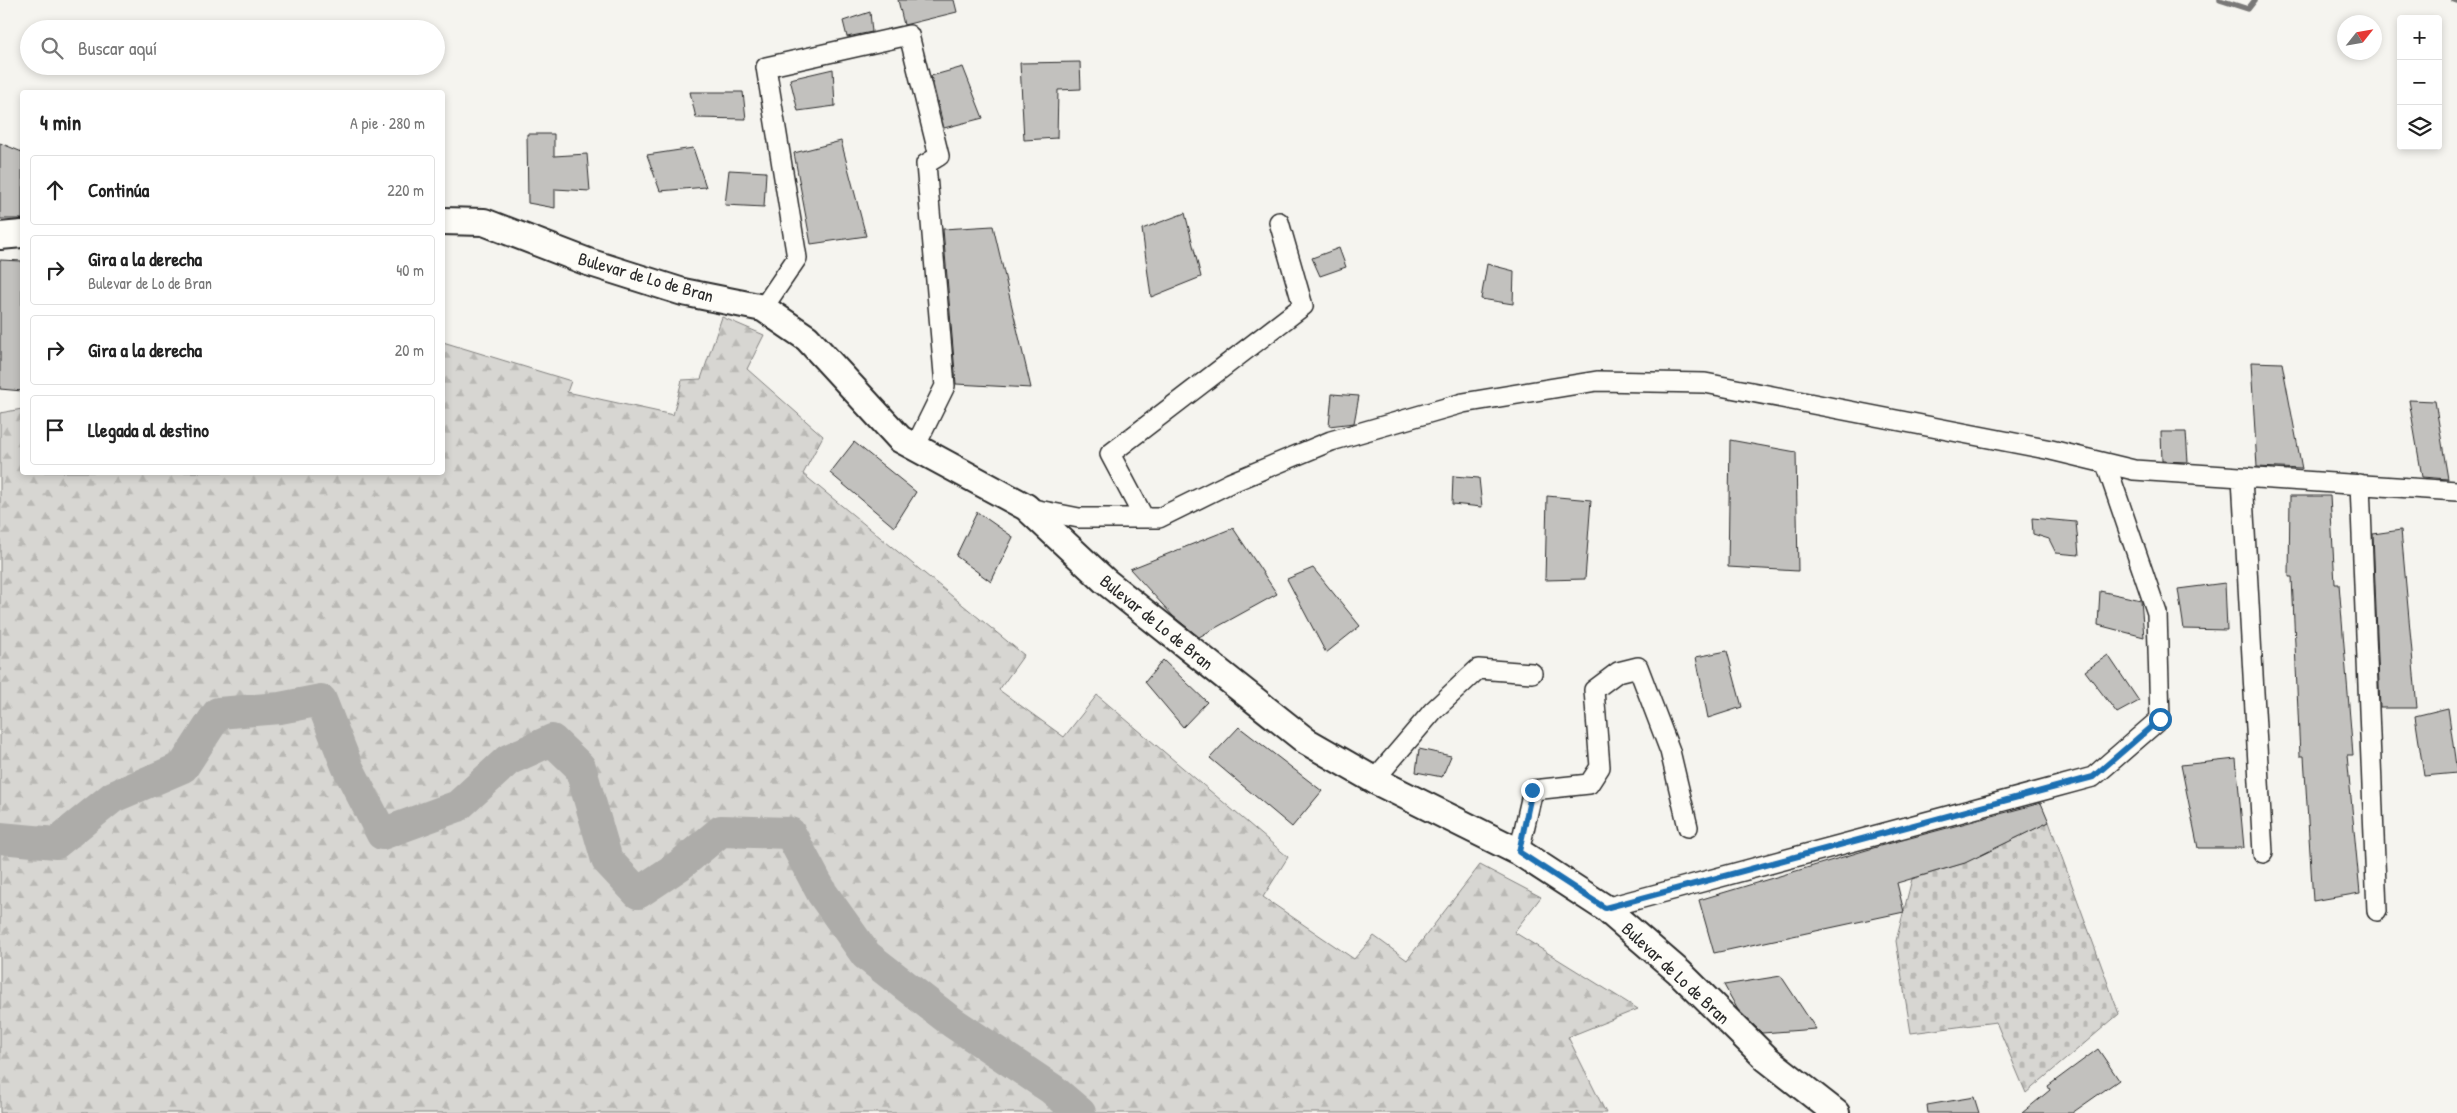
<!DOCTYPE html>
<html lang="es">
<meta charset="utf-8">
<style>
:root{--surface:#fff;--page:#f2f2f2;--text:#222;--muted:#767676;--line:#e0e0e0}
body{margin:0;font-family:"Patrick Hand",sans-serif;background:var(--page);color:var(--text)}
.controls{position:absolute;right:15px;top:15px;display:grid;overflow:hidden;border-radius:5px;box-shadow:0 2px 8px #0003}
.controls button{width:45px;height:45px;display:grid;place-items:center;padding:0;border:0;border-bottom:1px solid var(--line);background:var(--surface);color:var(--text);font:25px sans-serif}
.compass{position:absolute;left:2337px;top:15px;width:45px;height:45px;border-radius:50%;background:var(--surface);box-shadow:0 2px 8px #0003;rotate:59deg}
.stop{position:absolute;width:15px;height:15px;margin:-11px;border:4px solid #1f6fb2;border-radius:50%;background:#fff}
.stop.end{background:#1f6fb2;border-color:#fff;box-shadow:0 1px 5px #0008}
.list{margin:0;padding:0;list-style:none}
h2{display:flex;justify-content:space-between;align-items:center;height:65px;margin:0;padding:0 20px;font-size:21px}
h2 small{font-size:16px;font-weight:400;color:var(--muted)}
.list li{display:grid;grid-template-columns:32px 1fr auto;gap:15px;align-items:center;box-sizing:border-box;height:70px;margin:0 10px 10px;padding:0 10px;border:1px solid var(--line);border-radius:5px}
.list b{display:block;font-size:19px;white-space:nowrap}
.list p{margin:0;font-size:16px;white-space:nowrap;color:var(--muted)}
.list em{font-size:16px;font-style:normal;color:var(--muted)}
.icon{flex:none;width:28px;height:28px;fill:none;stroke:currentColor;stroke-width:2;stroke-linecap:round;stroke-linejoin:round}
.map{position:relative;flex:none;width:2457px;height:1113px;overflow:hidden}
.search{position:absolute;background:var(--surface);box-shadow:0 2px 8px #0003;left:20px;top:20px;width:425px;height:55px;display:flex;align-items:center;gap:12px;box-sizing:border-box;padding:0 18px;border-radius:28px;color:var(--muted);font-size:19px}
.panel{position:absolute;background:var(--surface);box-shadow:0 2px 8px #0003;left:20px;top:90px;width:425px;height:385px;border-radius:5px}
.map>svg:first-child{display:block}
.forest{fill:url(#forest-firs);stroke:#81807e}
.cemetery{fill:url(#cemetery-stones);stroke:#81807e}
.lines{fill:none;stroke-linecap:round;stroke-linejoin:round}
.stream{stroke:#797877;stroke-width:5.5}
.river{stroke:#adaca9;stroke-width:32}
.building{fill:#c2c1be;stroke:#2b2b2b}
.street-casing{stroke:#2b2b2b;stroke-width:22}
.secondary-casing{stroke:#2b2b2b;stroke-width:30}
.street{stroke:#fdfcf7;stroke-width:19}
.secondary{stroke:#fdfcf7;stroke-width:26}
.route{stroke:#1f6fb2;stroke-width:6}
.labels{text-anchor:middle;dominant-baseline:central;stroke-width:4.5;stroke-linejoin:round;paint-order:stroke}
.street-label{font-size:18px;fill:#2b2b2b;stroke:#fdfcf7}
</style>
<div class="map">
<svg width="2457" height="1113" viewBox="0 0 2457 1113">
<defs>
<pattern id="forest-firs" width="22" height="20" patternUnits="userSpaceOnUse" patternTransform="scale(1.25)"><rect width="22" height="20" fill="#d7d6d2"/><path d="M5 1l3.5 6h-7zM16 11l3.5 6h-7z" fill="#b9b8b4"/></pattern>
<pattern id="cemetery-stones" width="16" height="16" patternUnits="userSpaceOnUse" patternTransform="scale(1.25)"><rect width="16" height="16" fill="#d7d6d2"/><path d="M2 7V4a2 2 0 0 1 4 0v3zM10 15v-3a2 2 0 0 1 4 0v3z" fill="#b9b8b4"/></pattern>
</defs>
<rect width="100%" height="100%" fill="#f5f4ef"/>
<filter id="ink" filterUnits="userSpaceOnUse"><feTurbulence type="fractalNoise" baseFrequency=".02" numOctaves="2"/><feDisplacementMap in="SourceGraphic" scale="10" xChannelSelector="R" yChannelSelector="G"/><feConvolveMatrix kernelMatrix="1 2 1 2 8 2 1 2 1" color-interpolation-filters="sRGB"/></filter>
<g filter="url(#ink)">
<!-- forest -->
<path class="forest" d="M 722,317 L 764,335 L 747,369 L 823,436 L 803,474 L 1024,655 L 999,690 L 1064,737 L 1097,695 L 1288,857 L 1263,897 L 1354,959 L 1374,936 L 1407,960 L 1480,865 L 1541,897 L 1514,932 L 1638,1009 L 1568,1037 L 1606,1113 L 0,1113 L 0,413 L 22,409 L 22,472 L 442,472 L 443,342 L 571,381 L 567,392 L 673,415 L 682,380 L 701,379 Z"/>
<!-- cemetery -->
<path class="cemetery" d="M 2049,822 L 2119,1014 L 2026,1093 L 1996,1022 L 1911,1033 L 1896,941 L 1912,879 L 1964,863 Z"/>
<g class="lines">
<!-- stream -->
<path class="stream" d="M 2220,0 L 2248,9 L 2255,0
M 2454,0 L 2457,1"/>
<!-- river -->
<path class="river" d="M 0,838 L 56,843 L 113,797 L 183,767 L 218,713 L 280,708 L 321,700 L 347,766 L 382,834 L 458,806 L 508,760 L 552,740 L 580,767 L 607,860 L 638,893 L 680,865 L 721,831 L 790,833 L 822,893 L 866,955 L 952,1022 L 1052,1089 L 1080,1113"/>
</g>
<!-- building -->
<path class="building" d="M 898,0 L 954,0 L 957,12 L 904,25 Z
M 870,12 L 872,32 L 847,37 L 843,21 Z
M 1080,62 L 1081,89 L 1058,90 L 1057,138 L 1024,140 L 1020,63 Z
M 963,67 L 983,118 L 944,128 L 931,76 Z
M 833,69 L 835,106 L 798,111 L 790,79 Z
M 690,92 L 743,92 L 746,119 L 696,118 Z
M 527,134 L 554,134 L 554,156 L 587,154 L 590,191 L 555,189 L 555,208 L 528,203 Z
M 841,141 L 866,236 L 811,244 L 794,153 Z
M 0,143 L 22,152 L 22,219 L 0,219 Z
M 693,148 L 706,187 L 660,191 L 647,155 Z
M 729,170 L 766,172 L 764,207 L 725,205 Z
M 1185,213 L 1201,277 L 1151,297 L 1142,229 Z
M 993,226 L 1031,388 L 956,384 L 943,229 Z
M 1339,248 L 1346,267 L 1320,276 L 1312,258 Z
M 0,260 L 22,261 L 22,391 L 0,389 Z
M 1487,264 L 1514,271 L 1513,304 L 1481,299 Z
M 2251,362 L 2282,363 L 2302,469 L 2257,467 Z
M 1332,394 L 1359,396 L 1354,423 L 1329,426 Z
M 2409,400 L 2435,401 L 2448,479 L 2422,477 Z
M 2161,432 L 2186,432 L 2188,462 L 2162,461 Z
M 1730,440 L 1796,452 L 1798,571 L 1728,567 Z
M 854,442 L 916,492 L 894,527 L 830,473 Z
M 1453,476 L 1479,478 L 1482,507 L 1452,504 Z
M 1547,496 L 1591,500 L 1585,579 L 1545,580 Z
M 2290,496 L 2330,496 L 2335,584 L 2339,584 L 2353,755 L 2347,755 L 2360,893 L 2313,901 L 2304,756 L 2300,756 L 2292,577 L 2289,577 Z
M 977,512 L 1013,537 L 991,582 L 956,556 Z
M 2032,518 L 2076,522 L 2079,555 L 2056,553 L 2049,539 L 2033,534 Z
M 1233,528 L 1277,594 L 1199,637 L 1173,616 L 1130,569 Z
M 2401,530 L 2417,708 L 2380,708 L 2373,534 Z
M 1313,568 L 1360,626 L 1326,653 L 1287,579 Z
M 2225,583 L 2227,630 L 2184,629 L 2178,589 Z
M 2100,591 L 2141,600 L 2144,637 L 2098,625 Z
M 1727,651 L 1742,707 L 1708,718 L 1696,657 Z
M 2108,655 L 2139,701 L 2117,713 L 2085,671 Z
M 1163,660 L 1207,702 L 1183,727 L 1145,682 Z
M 2448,708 L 2457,773 L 2424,776 L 2415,716 Z
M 1239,727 L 1322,791 L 1292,827 L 1210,758 Z
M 1419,749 L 1451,756 L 1442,777 L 1416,772 Z
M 2236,759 L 2244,848 L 2198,848 L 2181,765 Z
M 2041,803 L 2049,822 L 1965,863 L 1897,883 L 1904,912 L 1714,953 L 1699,900 L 1880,846 Z
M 1781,976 L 1816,1029 L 1762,1033 L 1738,1010 L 1724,985 Z
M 2098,1049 L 2119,1080 L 2072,1113 L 2022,1113 L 2050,1090 L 2048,1086 Z
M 1974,1097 L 1979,1113 L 1928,1113 L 1927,1105 Z"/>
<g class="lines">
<defs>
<path id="street" d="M 763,308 L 797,258 L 766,67 L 909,35 L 939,156 L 926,164 L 945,386 L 915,447
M 2242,478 L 2263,853
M 2360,484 L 2377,911
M 1028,508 L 1079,518 L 1159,518 L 1230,483 L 1331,441 L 1463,403 L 1597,381 L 1705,383 L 2051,450 L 2134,470 L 2457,491
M 1144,518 L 1110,454 L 1303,306 L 1279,222
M 1374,780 L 1433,711 L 1478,669 L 1532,673
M 1519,852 L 1533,790 L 1589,784 L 1600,767 L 1594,690 L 1618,672 L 1638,667 L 1670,751 L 1688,827
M 1605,908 L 2093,777 L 2160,719 L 2157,613 L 2106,464"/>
<path id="secondary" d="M 442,221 L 484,222 L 588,262 L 683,292 L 763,308 L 807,338 L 900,439 L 1026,507 L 1105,581 L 1306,741 L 1374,780 L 1519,852 L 1605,908 L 1679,972 L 1767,1059 L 1836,1113
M 0,236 L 22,234"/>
</defs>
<!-- street casing -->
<use href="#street" class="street-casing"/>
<!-- secondary casing -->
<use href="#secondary" class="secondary-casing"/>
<!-- street -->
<use href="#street" class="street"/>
<!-- secondary -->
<use href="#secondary" class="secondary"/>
</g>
</g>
<g class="lines" filter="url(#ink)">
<!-- route -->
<path class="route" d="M 1532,790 L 1519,852 L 1605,908 L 2093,777 L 2160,719"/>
</g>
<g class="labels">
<!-- street labels -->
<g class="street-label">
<text transform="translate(646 277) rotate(16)">Bulevar de Lo de Bran</text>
<text transform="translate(1157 622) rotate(39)">Bulevar de Lo de Bran</text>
<text transform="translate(1676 973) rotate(43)">Bulevar de Lo de Bran</text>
</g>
</g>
</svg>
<div class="controls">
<button>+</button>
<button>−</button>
<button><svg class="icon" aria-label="layers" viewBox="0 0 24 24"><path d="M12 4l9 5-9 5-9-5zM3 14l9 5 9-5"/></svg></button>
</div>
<svg class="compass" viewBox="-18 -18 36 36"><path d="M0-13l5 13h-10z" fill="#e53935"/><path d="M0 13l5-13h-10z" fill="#767676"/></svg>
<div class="stop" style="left:2160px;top:719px"></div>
<div class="stop end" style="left:1532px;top:790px"></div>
<div class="search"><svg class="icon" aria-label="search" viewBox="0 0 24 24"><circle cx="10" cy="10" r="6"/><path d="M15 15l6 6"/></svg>Buscar aquí</div>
<section class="panel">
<h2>4 min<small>A pie · 280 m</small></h2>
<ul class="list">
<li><svg class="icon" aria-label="ahead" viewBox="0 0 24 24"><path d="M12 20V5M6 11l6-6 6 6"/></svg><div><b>Continúa</b></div><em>220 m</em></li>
<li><svg class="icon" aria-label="right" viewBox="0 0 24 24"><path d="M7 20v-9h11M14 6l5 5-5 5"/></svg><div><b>Gira a la derecha</b><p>Bulevar de Lo de Bran</p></div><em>40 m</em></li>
<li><svg class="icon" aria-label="right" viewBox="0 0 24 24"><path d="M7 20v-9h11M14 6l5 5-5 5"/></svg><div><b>Gira a la derecha</b></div><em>20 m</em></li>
<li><svg class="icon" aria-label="arrive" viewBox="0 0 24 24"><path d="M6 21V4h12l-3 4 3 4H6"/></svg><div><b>Llegada al destino</b></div></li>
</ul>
</section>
</div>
